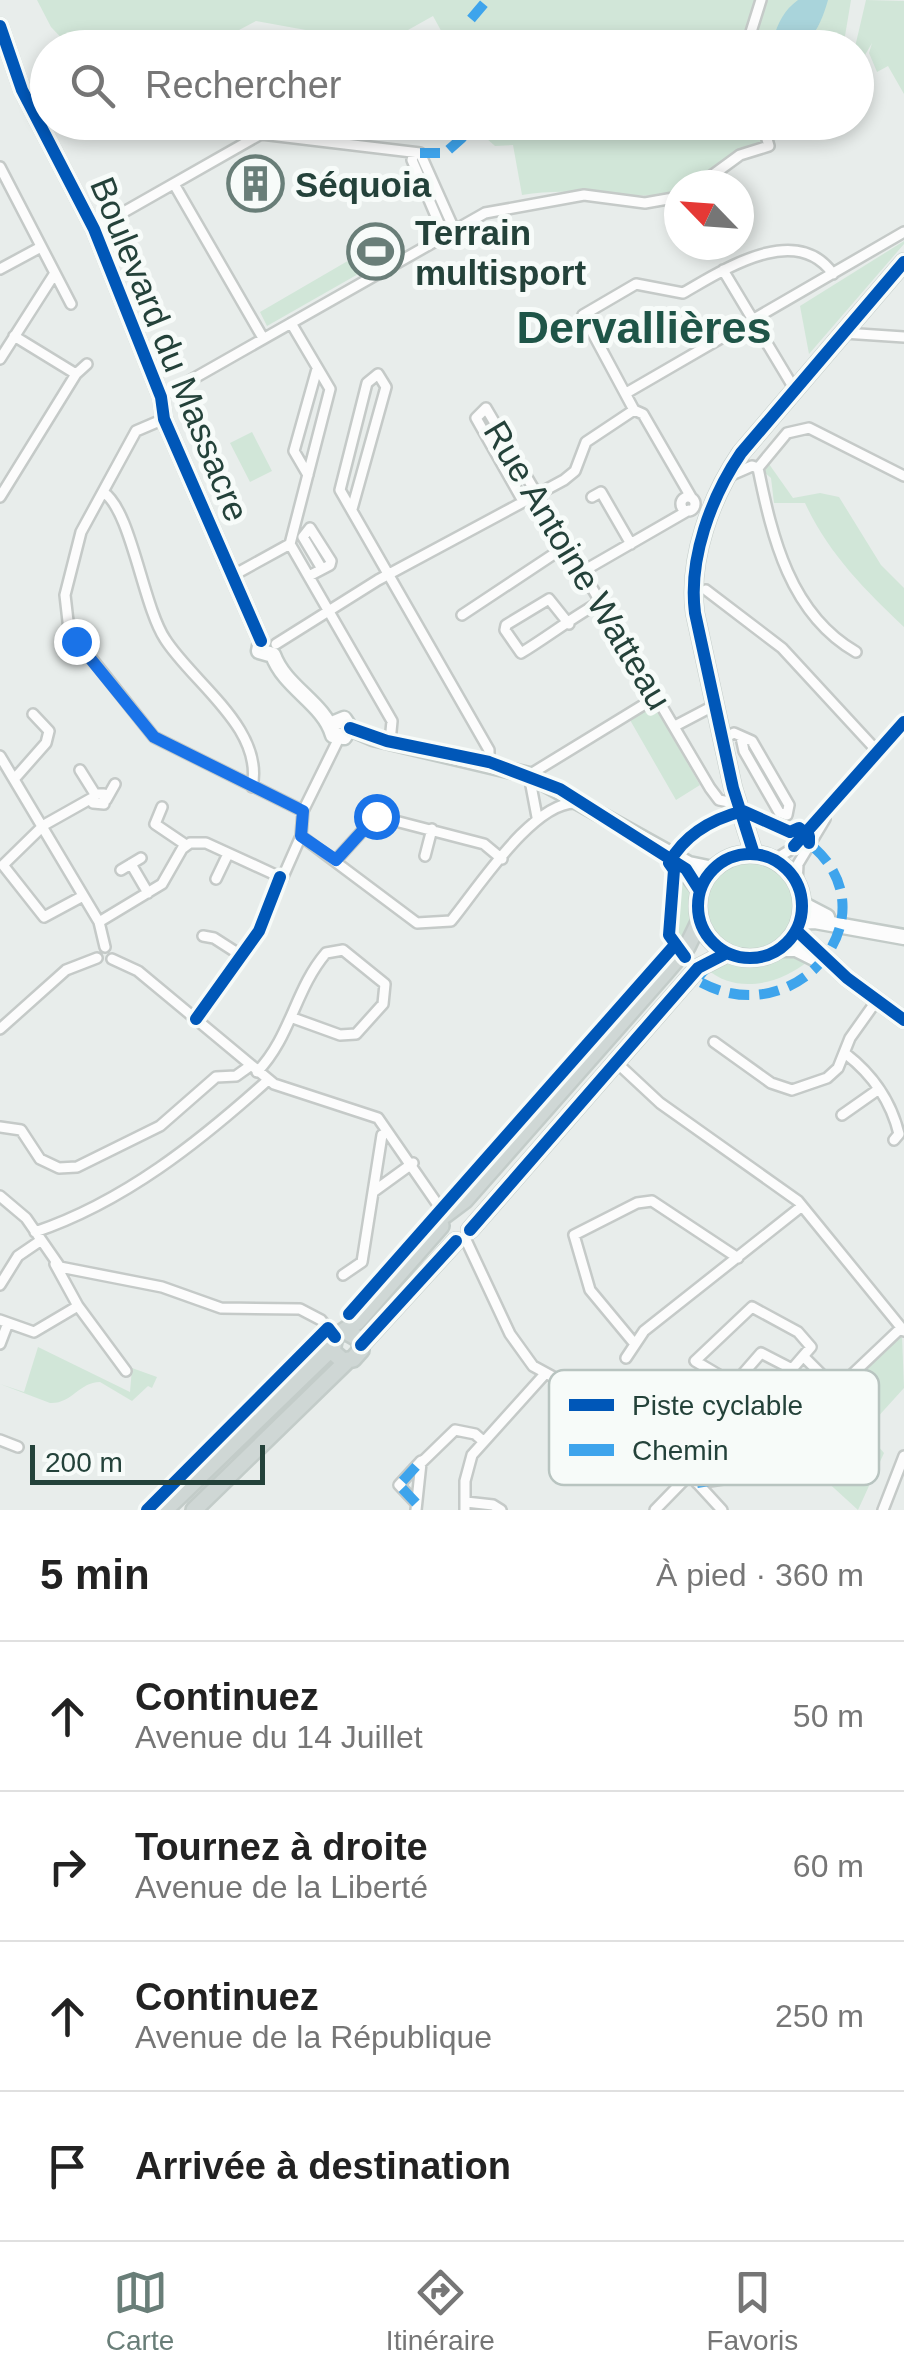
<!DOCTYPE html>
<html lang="fr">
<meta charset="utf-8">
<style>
:root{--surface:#fff;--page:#f6f6f6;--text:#222;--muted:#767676;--line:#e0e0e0;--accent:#697e78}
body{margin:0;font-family:Helvetica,sans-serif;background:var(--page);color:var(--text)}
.compass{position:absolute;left:664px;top:170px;width:90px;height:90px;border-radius:50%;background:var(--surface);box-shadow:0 5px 15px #0003;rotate:295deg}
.scale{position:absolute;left:30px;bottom:25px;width:235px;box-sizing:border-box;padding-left:10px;border:5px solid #24423a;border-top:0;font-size:28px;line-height:35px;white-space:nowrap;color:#24423a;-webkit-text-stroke:8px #f7fbf9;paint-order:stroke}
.stop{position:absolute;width:30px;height:30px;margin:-22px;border:8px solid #1a73e8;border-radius:50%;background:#fff}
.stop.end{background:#1a73e8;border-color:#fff;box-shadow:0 2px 10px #0008}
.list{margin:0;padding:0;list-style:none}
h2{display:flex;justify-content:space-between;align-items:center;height:130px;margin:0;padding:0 40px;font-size:42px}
h2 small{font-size:32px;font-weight:400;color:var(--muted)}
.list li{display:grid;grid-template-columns:65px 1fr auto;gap:30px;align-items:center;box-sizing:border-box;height:150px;padding:0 40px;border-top:2px solid var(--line)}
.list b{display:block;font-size:38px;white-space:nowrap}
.list p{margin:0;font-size:32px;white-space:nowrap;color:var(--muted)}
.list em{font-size:32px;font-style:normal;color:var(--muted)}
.icon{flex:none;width:55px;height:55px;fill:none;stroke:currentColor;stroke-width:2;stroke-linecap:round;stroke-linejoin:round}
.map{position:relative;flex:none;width:904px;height:1510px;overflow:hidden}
.search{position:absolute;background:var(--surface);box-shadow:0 5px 15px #0003;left:30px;right:30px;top:30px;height:110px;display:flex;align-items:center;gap:25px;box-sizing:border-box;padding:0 35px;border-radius:55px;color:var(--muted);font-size:38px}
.sheet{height:730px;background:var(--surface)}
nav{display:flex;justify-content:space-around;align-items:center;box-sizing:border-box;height:140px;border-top:2px solid var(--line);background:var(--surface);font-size:28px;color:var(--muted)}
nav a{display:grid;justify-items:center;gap:5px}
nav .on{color:var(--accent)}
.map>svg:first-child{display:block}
.green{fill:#d1e6d8}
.water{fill:#a9d4db}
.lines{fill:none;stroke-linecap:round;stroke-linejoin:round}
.street-casing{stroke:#c5cac8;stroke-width:14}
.secondary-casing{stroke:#c3cbc8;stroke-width:19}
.primary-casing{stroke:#c3ccc9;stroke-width:20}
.street{stroke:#fcfcfc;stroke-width:9}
.secondary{stroke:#fcfcfc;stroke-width:14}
.primary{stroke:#cfd7d5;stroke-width:15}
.quiet{stroke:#3ea4ec;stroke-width:10;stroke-dasharray:20 10;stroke-linecap:butt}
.cycleway-casing{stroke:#f7fbf9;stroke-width:19}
.cycleway{stroke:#0057b8;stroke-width:12}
.route{stroke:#1a73e8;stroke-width:12}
.labels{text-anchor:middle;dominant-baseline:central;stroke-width:10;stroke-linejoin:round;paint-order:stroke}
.poi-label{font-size:35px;font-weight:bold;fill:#24423a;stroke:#f7fbf9;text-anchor:start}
.street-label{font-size:35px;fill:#24423a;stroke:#f7fbf9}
.district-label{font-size:45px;font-weight:bold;fill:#1f5548;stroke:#f7fbf9}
.key{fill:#f7fbf9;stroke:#b8c4c0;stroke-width:2.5}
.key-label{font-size:28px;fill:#24423a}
</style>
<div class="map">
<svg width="904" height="1510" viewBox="0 0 904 1510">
<rect width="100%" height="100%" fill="#e8edeb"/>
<!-- green -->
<path class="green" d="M 37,0 L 851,0 L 843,48 L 450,47 L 433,16 L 383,44 L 256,21 L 207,47 L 70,47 L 51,27 Z
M 866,0 L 904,1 L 904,94 L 888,66 L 877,72 L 869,53 L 872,43 L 865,55 L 871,75 L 857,83 L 855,47 Z
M 469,123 L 810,123 L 790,136 L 737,151 L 687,185 L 679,185 L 672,195 C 621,199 573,186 522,195 L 513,145 L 495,146 Z
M 904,241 L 904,244 L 809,354 L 800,306 Z
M 358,255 L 367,269 L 267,326 L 260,312 Z
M 252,432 L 272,471 L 250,482 L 230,443 Z
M 769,464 L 793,498 L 820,493 L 839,497 L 881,565 L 904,588 L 904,627 C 865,590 828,553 805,503 L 774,503 L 771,478 L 764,472 Z
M 654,705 L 700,785 L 676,800 L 630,720 Z
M706 906a44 44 0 1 1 88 0a44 44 0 1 1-88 0Z
M 675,870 C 698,893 696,919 681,947 L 670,936 Z
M 792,954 L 808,961 C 781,984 736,995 707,969 L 723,960 L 763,967 Z
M 902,1336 L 904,1388 L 865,1431 L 884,1453 L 858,1510 L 811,1467 L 785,1466 L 785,1445 Z
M 38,1347 L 130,1392 L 132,1368 L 157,1377 L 152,1388 L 148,1386 L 132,1401 L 100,1382 C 79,1382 72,1404 50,1403 L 0,1384 L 24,1392 Z"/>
<!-- water -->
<path class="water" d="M 798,0 L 828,0 C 821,24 812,48 783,47 L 773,39 C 778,23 784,10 798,0 Z"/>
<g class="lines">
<defs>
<path id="street" d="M 746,48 L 761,0
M 414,154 L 412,160 L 444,235
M 0,167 L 71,304
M 174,184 L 263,338
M 699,185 L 740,155 L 769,146 L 762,122
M 94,229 L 261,134 L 420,153 L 454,229
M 0,269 L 41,247
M 723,270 L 795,390
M 291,323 L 330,389 L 290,544 L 392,721 L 390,742
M 844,333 L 904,337
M 0,359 L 55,273
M 76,374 L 87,364
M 628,392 L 904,232
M 161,397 L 485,213 L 584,195 L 645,203 L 679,197
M 634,410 L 643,414 L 691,497
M 164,419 L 136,431 L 81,532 L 65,595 L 69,630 L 154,737 L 303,811
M 758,468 C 772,537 790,614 856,652
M 758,468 L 787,433 L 809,428 L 904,476
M 308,475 L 294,451 L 317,369
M 729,476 L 752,466 L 758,468
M 103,492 C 131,509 143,606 165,639 C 192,682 265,729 252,787
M 0,497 L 76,374 L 14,336
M 592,497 L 601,492 L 631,544
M681 504a7 7 0 1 1 14 0a7 7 0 1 1-14 0Z
M 523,501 L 476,418 L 486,408 L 710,788 L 719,800 L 734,803
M 352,509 L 386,387 L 378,374 L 367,383 L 340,490 L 489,750 L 489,762
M 585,570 L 689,510
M 232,576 L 290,544
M 309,576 L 330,565 L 331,561 L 310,528 L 303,537 L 322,569
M 706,590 L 782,648 L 878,752
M 462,615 L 569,544
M 569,624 L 549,599 L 506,625 L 505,630 L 521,653 C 549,636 574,616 602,601
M 276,644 L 378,580 L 564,480 L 575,471 L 586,442 L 634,410 L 583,315 L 636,284 L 683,293 C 722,271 796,221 833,274
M 675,726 L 715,705
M 722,739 L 734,733 L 752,741 L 789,805 L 787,815 L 779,812 L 744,751 L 741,737
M 0,756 L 99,922 L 105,947
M 80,770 L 95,794 L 93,803 L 104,804 L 104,794 L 95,794
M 16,777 L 46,743 L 49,731 L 33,714
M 106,800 L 115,784
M 162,807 L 155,824 L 186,845
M 537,817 L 529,775 L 658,696
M 301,836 L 417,923 L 451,921 C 478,888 534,800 577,803
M 425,856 L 432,829
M 336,860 L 376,816 L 484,844 L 502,859
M 774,860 L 790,850 L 904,722
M 131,864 L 148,893
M 121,870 L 141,858
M 216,879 L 228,854
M 797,884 L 798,864 L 825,819
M 83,896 L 44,917 L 3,865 L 44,825 L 92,798
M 99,922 L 162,884 L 182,849 L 190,843 L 206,843 L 280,877
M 203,936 L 214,938 L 242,956
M 112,959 L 138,971 L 274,1084 L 378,1118 L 445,1215
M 196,1019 L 259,931 L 301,836 L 303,811 L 339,738
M 0,1029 L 66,970 L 97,958
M 714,1042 L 771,1083 L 792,1090 L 827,1078 L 838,1068 L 850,1038 L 877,1000
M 846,1054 C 873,1075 891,1101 899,1134 L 894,1140
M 616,1062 L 660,1103 L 798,1201 L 904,1331
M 257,1072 C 291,1037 295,989 326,953 L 343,950 L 385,984 L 383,1004 L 356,1034 L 340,1035 L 293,1018
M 842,1115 L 879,1089
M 0,1127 L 21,1130 L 40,1159 L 59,1168 L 77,1167 L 160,1126 L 216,1077 L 236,1076 L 250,1066
M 373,1192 L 413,1163
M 0,1196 L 26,1218 L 60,1267 L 162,1287 L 221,1308 L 300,1309 L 321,1320 L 335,1337
M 35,1232 C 124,1202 199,1142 268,1080
M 465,1238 L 510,1334 L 533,1366 L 647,1428 L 722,1510
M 55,1264 L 78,1306 L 126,1371
M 343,1275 L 362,1262 L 382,1135
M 0,1285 L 18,1256 L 40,1241
M 752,1307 L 798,1332 L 811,1347 L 792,1369 L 761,1353 L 734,1384 L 695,1361 Z
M 0,1320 L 34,1332 L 78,1306
M 634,1343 L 590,1290 L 574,1235 L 637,1203 L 652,1201 L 738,1258
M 0,1344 L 8,1323
M 626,1358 L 644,1331 L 802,1206
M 805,1358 L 836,1389
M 0,1440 L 18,1447
M 697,1483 L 774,1471 L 781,1462 L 782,1441 L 901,1328
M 466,1502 L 493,1505 L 501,1510
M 416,1503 L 399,1485 L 421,1461
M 416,1510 L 421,1463 L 455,1430 L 475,1434 L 483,1441
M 465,1510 L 465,1481 L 472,1455 L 544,1375
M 655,1510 L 690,1474
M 883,1510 L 904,1456"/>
<path id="secondary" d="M 0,26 L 22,90 L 94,229 L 161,397 L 164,419 L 261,641 L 259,651 L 273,655
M 273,655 C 285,688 324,703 333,735 L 344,737 L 350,728
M 332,724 L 344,719 L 350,728 L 373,738 L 529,775 L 689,864 L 713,869
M 679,864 L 700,891
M 802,904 L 827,917
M 799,922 L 815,921 L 904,937
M 796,930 L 847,978 L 904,1020
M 779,949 L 796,949 L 816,959"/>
<path id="primary" d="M 754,854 L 733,788 L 695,613 C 688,559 711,497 741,453 L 904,262
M698 906a52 52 0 1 1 104 0a52 52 0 1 1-104 0Z
M 445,1215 L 465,1200 L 665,973 L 687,947 L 700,920
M 470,1230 L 698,968 L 727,953
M 347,1332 L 359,1339 L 361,1350 L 353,1359 L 343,1361 L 332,1351 L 335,1337 L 357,1322 L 441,1226
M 361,1345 L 456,1241
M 165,1510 L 332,1348
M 194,1510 L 347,1361"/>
</defs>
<!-- street casing -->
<use href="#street" class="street-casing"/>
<!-- secondary casing -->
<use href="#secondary" class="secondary-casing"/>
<!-- primary casing -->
<use href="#primary" class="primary-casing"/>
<!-- street -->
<use href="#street" class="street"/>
<!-- secondary -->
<use href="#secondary" class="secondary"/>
<!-- primary -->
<use href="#primary" class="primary"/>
<!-- quiet -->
<path class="quiet" d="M 471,19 L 487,0
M 420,153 L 445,153 L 462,138 L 458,134
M 743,811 L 790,832 L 799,828 L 809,836 L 806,841 C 898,910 799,1036 700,982 L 706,976 C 658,934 667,930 674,870 L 669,863 C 685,834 712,819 743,811 Z
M 697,1483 L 774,1471 L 781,1462 L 782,1441
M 416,1503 L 399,1485 L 422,1460"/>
<defs>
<path id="cycleway" d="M 0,26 L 22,90 L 94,229 L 161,397 L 164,419 L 261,641
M 350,728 L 387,741 L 489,762 L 560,789 L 686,869 L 700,891
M 794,846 L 904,722
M 754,854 L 733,788 L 695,613 C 688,559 711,497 741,453 L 904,262
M698 906a52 52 0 1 1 104 0a52 52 0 1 1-104 0Z
M 796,930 L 847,978 L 904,1020
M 685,957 L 669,935 L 674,870 L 669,863 C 685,834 712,819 743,811 L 790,832 L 799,828 L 809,836 L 809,843
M 196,1019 L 259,931 L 280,877
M 470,1230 L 698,968 L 727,953
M 349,1314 L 673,947
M 361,1345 L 456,1241
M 147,1510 L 328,1328 L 335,1337"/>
</defs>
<!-- cycleway casing -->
<use href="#cycleway" class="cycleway-casing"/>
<!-- cycleway -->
<use href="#cycleway" class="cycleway"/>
</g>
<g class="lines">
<!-- route -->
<path class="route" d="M 76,641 L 154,737 L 303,811 L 301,836 L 336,860 L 376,816"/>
</g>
<!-- icons -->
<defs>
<symbol id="building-ring" viewBox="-11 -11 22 22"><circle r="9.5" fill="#f7fbf9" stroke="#697e78" stroke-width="1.5"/><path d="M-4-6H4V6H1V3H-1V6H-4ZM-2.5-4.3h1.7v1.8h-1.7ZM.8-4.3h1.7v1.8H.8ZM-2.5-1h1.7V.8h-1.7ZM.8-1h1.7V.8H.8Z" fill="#697e78"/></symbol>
<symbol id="stadium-ring" viewBox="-11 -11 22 22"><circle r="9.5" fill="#f7fbf9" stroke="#697e78" stroke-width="1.5"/><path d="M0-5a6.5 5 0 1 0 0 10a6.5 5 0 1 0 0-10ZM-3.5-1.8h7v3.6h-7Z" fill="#697e78"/></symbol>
</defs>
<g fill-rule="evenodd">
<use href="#building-ring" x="224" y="152" width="63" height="63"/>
<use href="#stadium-ring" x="344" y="220" width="63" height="63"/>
</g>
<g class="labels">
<!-- poi labels -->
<g class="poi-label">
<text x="295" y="184">Séquoia</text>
<text x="415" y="232">Terrain<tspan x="415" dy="40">multisport</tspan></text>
</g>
<!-- street labels -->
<g class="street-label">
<text transform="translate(170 349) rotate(68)">Boulevard du Massacre</text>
<text transform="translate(578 565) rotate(59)">Rue Antoine Watteau</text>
</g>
<!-- district labels -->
<g class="district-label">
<text x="644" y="327">Dervallières</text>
</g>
</g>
<!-- legend -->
<rect x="549" y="1370" width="330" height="115" rx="15" class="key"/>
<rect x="569" y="1399" width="45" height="12" fill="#0057b8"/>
<rect x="569" y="1444" width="45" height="12" fill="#3ea4ec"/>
<g class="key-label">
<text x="632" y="1415">Piste cyclable</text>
<text x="632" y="1460">Chemin</text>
</g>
</svg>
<svg class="compass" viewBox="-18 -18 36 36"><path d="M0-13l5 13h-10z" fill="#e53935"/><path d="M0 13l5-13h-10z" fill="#767676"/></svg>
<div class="scale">200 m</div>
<div class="stop" style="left:376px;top:816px"></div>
<div class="stop end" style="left:76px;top:641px"></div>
<div class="search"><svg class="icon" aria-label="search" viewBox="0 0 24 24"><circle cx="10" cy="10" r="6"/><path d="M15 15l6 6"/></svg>Rechercher</div>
</div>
<section class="sheet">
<h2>5 min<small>À pied · 360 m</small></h2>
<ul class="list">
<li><svg class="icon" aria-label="ahead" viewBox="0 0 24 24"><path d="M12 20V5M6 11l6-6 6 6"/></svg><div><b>Continuez</b><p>Avenue du 14 Juillet</p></div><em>50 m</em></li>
<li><svg class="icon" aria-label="right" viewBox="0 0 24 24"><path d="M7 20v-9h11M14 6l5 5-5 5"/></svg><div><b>Tournez à droite</b><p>Avenue de la Liberté</p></div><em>60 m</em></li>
<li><svg class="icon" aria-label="ahead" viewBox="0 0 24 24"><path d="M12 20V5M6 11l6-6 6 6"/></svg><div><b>Continuez</b><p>Avenue de la République</p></div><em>250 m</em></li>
<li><svg class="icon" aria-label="arrive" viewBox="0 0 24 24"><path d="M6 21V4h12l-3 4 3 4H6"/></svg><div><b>Arrivée à destination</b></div></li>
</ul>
</section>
<nav>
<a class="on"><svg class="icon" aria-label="map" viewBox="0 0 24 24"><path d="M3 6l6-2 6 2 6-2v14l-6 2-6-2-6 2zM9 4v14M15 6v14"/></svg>Carte</a>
<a><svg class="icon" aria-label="directions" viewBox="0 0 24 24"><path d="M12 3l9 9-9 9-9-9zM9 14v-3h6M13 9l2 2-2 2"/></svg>Itinéraire</a>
<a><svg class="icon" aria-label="saved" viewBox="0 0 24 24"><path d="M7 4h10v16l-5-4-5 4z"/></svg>Favoris</a>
</nav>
